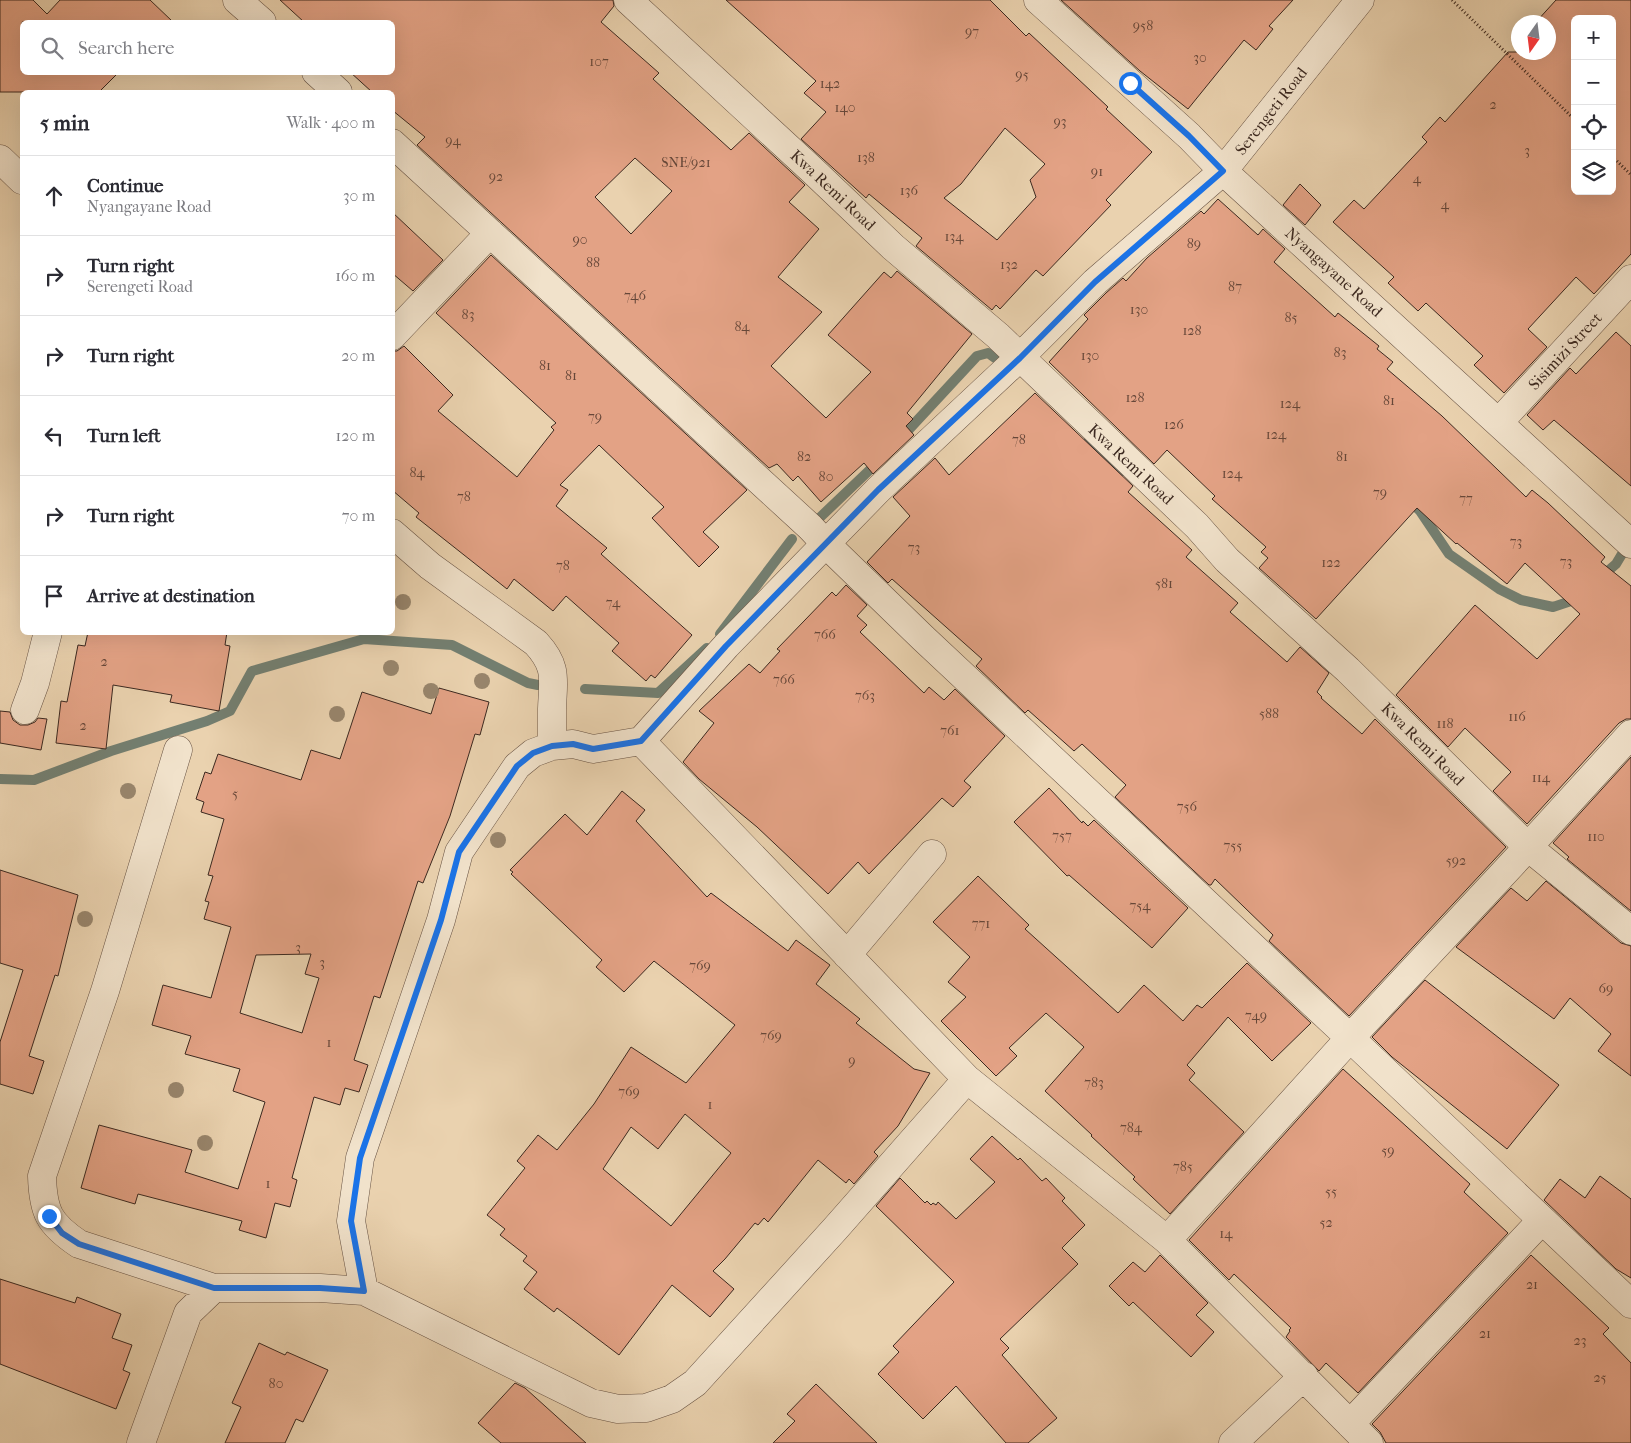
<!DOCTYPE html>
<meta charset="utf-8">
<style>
:root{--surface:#fff;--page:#f7f7f7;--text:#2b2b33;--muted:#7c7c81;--line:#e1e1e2}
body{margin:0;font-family:"IM FELL French Canon",serif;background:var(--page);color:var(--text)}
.controls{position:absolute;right:15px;top:15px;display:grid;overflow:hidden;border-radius:8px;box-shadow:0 5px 20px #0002}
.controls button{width:45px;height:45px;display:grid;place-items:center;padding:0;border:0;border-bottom:1px solid var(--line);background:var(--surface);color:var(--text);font:25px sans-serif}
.compass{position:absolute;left:1511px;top:15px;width:45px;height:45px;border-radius:50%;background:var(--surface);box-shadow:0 5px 20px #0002;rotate:194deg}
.stop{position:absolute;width:15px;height:15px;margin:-11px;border:4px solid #1a73e8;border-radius:50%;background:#fff}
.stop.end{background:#1a73e8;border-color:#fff;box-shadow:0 1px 5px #0008}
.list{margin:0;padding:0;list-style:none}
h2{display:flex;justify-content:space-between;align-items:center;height:65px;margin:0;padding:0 20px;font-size:21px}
h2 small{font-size:16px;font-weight:400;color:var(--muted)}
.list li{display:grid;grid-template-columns:32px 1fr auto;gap:15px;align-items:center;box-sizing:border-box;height:80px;padding:0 20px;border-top:1px solid var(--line)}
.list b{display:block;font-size:19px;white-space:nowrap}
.list p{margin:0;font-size:16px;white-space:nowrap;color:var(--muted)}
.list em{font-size:16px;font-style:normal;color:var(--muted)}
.icon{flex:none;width:28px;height:28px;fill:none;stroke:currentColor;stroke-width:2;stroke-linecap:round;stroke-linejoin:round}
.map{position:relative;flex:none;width:1631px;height:1443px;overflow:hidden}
.search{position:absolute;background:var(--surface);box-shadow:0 5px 20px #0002;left:20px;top:20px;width:375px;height:55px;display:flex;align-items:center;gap:12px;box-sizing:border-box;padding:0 18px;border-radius:8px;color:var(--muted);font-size:19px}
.panel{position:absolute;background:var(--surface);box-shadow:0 5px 20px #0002;left:20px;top:90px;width:375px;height:545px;border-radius:8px}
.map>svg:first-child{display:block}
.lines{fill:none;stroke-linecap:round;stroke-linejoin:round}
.stream{stroke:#737f71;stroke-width:10}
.building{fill:#e3a285;stroke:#3c2920;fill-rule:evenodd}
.minor-casing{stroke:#685344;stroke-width:29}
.path{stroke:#3c2920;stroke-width:3;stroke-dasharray:1 2.5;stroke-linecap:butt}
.minor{stroke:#f1e2cb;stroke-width:28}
.tree{fill:#98856c}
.route{stroke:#1a73e8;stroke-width:6}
.labels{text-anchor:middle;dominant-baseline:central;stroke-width:4;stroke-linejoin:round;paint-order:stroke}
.number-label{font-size:14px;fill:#664739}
.street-label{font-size:16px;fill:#3c2920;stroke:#f1e2cb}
</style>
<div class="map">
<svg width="1631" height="1443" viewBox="0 0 1631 1443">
<rect width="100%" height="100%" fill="#ead2af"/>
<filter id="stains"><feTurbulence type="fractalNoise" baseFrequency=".004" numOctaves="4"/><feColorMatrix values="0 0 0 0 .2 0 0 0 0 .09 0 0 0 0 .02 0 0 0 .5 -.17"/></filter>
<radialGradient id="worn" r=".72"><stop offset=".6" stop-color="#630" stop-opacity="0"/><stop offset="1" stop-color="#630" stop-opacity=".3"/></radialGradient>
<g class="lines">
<!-- stream -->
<path class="stream" d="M 900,439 L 977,356 L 988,353 L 1002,363
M 1089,440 L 1106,459 L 1122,471
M 1408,499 L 1420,511 L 1449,554 L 1499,589 L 1521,600 L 1553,607 L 1580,598
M 811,526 L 878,462
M 1601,577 L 1616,564 L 1628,544
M 720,634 L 792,539
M 585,689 L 658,693 L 707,648
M 0,779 L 34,780 L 111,751 L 207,721 L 230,711 L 252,671 L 364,639 L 452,645 L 528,683 L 538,685"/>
</g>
<!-- building -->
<path class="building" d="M 0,0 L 33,0 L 47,14 L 60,0 L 150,0 L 172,21 L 170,22 L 22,22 L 22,72 L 119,72 L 99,92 L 0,92 Z
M 280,0 L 613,0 L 614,6 L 601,22 L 659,73 L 653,79 L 731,150 L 749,133 L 805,185 L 789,202 L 819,229 L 778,277 L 822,312 L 771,366 L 826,418 L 871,372 L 828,335 L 884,272 L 891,278 L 897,271 L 972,334 L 907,413 L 913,419 L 906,426 L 914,435 L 873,474 L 864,463 L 821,502 L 798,476 L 793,481 L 777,464 L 769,468 L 417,145 L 425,137 L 392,110 L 392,92 L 372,92 L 350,72 L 392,72 L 392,22 L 304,22 ZM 635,158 L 672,191 L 631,234 L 595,197 Z
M 726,0 L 990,0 L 1026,36 L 1029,33 L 1108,107 L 1106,109 L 1152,152 L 1106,200 L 1111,205 L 1043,276 L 1036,270 L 1000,309 L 996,305 L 992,310 L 916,246 L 922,238 L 869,194 L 866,198 L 801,139 L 826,112 L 804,93 L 816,81 ZM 1005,128 L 1045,164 L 1030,180 L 1036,197 L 997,240 L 944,198 L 961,184 Z
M 1061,0 L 1293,0 L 1269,26 L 1273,29 L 1256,50 L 1244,40 L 1188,109 L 1140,71 Z
M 1556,0 L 1631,0 L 1631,254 L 1594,294 L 1576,277 L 1528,329 L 1547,347 L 1504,393 L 1474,365 L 1483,356 L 1426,303 L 1418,311 L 1388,283 L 1394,277 L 1333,222 L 1354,200 L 1364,209 L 1427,142 L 1422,137 L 1440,117 L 1445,122 L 1508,52 L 1548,52 L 1548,22 L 1536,22 ZM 1575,19 L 1612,19 L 1612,191 L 1575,191 Z
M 1300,184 L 1321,205 L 1305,225 L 1283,205 Z
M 1218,199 L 1258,235 L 1263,229 L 1285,249 L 1274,262 L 1335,317 L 1338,313 L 1379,346 L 1377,349 L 1393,362 L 1387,369 L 1442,416 L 1526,497 L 1532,490 L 1548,503 L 1605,557 L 1601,562 L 1631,586 L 1631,719 L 1626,719 L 1619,723 L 1527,824 L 1493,791 L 1511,772 L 1465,728 L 1448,747 L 1396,695 L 1475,605 L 1537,659 L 1580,614 L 1525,563 L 1507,584 L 1457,543 L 1456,544 L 1417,508 L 1316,619 L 1259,568 L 1268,558 L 1261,552 L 1266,547 L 1212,499 L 1215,496 L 1167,450 L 1154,464 L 1049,362 L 1088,319 L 1084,315 L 1106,293 L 1123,278 L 1126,281 L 1147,258 L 1201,211 L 1204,214 Z
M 392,212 L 443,260 L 413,291 L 392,273 Z
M 491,255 L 747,490 L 703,532 L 719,547 L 699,567 L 652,518 L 664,507 L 599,445 L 560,485 L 568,490 L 556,506 L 607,548 L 601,554 L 692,635 L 655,678 L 651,675 L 646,681 L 612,651 L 619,643 L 566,596 L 553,611 L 514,579 L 507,589 L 416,517 L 419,513 L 392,490 L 392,351 L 397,351 L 404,346 L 453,395 L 438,411 L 517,477 L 554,430 L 551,427 L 556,423 L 436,313 Z
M 1616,332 L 1631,346 L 1631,486 L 1554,420 L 1543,430 L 1527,415 L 1570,368 L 1576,374 Z
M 1035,393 L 1133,486 L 1128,492 L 1192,550 L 1186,557 L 1238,603 L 1230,612 L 1287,662 L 1300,647 L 1329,673 L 1317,692 L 1322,697 L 1321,698 L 1362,734 L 1375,719 L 1506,847 L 1349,1016 L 1269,941 L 1273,935 L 1215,879 L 1211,885 L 1209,885 L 1115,797 L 1126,785 L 1082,744 L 1074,751 L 1028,710 L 1025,713 L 976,666 L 982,659 L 892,579 L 888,583 L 867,562 L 910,516 L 893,497 L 935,458 L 949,475 Z
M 846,585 L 867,605 L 857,616 L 867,625 L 860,632 L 924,693 L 929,687 L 944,700 L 955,689 L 1005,736 L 964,781 L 971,787 L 953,807 L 942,798 L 869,874 L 858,862 L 828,894 L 757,827 L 699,779 L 683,762 L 714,723 L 699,711 L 749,664 L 760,673 L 780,651 L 777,649 L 832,592 L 836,596 Z
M 88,632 L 227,632 L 225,645 L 230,646 L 219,711 L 170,702 L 172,695 L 113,685 L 106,749 L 56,743 L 61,701 L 67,702 L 78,645 L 85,646 Z
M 439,688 L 489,702 L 480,735 L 475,734 L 450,816 L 423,883 L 418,881 L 380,998 L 374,996 L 354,1060 L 368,1065 L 359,1092 L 345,1088 L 340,1105 L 314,1097 L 292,1178 L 297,1180 L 290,1207 L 275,1203 L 266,1238 L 239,1230 L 242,1221 L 138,1194 L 135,1204 L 81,1188 L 99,1125 L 192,1150 L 185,1172 L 238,1189 L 265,1102 L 233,1091 L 240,1069 L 185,1054 L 191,1036 L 152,1025 L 163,985 L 211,998 L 231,927 L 204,919 L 209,902 L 205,901 L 213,876 L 208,875 L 224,819 L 201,812 L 204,802 L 196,799 L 205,772 L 211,774 L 218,754 L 301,780 L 311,750 L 340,759 L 362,692 L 431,714 ZM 311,954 L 305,974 L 319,978 L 302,1033 L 240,1013 L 256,955 Z
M 0,711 L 10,712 L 13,720 L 20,725 L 28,725 L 35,722 L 38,718 L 47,719 L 41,750 L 0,743 Z
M 1631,757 L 1631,911 L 1567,859 L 1569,857 L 1553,843 Z
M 1049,788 L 1082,823 L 1083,821 L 1088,826 L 1094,820 L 1188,908 L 1152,948 L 1069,875 L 1067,876 L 1014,822 Z
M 622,791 L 645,810 L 636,821 L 707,897 L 711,893 L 788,951 L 796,940 L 830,965 L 816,984 L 860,1019 L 856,1023 L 914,1069 L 930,1073 L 898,1126 L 874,1152 L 878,1156 L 854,1184 L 849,1179 L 846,1183 L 818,1160 L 768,1222 L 764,1218 L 758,1225 L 755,1223 L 725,1259 L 713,1271 L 734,1289 L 710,1317 L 672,1285 L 619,1355 L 557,1308 L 554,1312 L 524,1289 L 537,1272 L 523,1261 L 527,1256 L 500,1235 L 505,1229 L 487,1215 L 525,1168 L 517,1161 L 538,1135 L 557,1150 L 594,1104 L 631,1047 L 686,1083 L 735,1025 L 654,961 L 624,992 L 596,967 L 602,960 L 511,874 L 513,872 L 510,870 L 565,814 L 587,835 ZM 685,1114 L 731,1153 L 671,1226 L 603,1169 L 631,1127 L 658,1149 Z
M 0,870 L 78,895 L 58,976 L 55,975 L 29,1056 L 44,1061 L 33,1094 L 0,1084 L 0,1042 L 23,970 L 0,963 Z
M 978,876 L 1029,925 L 1025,929 L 1118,1013 L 1144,985 L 1183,1021 L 1197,1005 L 1202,1008 L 1247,963 L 1311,1023 L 1272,1061 L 1228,1017 L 1187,1065 L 1195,1073 L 1189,1080 L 1244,1132 L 1170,1214 L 1133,1179 L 1135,1177 L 1091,1136 L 1092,1135 L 1045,1091 L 1084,1047 L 1046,1013 L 1009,1048 L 1017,1056 L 996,1076 L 941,1021 L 966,997 L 948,982 L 970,957 L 933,922 Z
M 1546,881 L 1621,943 L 1631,946 L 1631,1076 L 1598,1051 L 1611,1034 L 1570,998 L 1554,1019 L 1456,947 L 1511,888 L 1527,901 Z
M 1425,980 L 1559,1085 L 1507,1149 L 1392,1057 L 1372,1037 Z
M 1343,1069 L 1470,1184 L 1464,1192 L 1508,1233 L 1358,1393 L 1326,1363 L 1319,1371 L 1286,1337 L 1290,1331 L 1289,1330 L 1291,1328 L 1234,1274 L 1229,1280 L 1189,1240 Z
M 992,1136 L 1018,1160 L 1020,1158 L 1042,1181 L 1046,1178 L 1065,1198 L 1062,1201 L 1085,1225 L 1062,1248 L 1078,1264 L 1000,1339 L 1009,1348 L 1002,1355 L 1057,1418 L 1028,1443 L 1006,1443 L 956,1386 L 923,1419 L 878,1374 L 899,1352 L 893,1346 L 954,1282 L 876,1206 L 900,1178 L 925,1203 L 927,1201 L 931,1205 L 933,1203 L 936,1205 L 938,1202 L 956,1219 L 995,1182 L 970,1159 Z
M 1600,1176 L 1631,1199 L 1631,1278 L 1616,1269 L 1544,1200 L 1560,1179 L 1585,1198 Z
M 1160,1255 L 1208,1303 L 1196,1315 L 1214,1332 L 1191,1357 L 1133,1302 L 1129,1306 L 1109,1286 L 1133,1262 L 1145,1272 Z
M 1531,1255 L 1609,1328 L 1603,1334 L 1631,1363 L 1631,1443 L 1386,1443 L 1380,1432 L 1372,1424 Z
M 0,1279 L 75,1303 L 77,1297 L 121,1314 L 112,1338 L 132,1345 L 123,1370 L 130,1373 L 116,1409 L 0,1364 Z
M 259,1343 L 285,1355 L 287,1352 L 328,1370 L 303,1422 L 296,1419 L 285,1443 L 225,1443 L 241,1407 L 232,1403 Z
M 515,1383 L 525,1388 L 586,1443 L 501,1443 L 478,1423 Z
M 816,1384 L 877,1443 L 773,1443 L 795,1421 L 787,1414 Z"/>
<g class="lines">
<defs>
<path id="minor" d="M 237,0 L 262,22
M 628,0 L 811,169 L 893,247 L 998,336 L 1197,526 L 1227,560 L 1348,670 L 1528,847 L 1631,931
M 1038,0 L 1189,136 L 1223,171 L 1631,544
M 316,72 L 338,92
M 392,143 L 810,527 L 826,544 L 923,638 L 1350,1038 L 1631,1304
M 0,159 L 22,180
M 392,336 L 490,233
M 1499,422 L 1631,279
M 392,533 L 430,566 L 536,643 C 558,667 553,679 552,709 C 552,721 552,734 552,746
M 25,710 L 35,683 L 48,632
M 641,741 L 726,646 L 878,490 L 1019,358 L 1095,282 L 1223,171 L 1360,0
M 641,741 L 967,1079 L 1167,1240 L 1369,1443
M 178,750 L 105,991 L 42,1176 C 43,1212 49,1224 79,1244 L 214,1288 L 320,1288 L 364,1291 L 591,1403 L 618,1409 L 646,1408 L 672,1399 L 695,1383 L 835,1229 L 967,1079
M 847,955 L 932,854
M 1167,1240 L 1350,1038 L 1528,847 L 1631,734
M 364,1291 L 351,1221 L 360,1158 L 441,920 L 459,852 L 517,766 L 533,753 L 552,746 L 573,744 L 593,749 L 641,741
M 1350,1424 L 1542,1220
M 141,1443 L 188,1313 L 214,1288
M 1233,1443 L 1304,1376"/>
</defs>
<!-- minor casing -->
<use href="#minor" class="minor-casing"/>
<!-- path -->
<path class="path" d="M 1452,0 L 1575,120
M 1612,156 L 1631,175"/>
<!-- minor -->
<use href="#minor" class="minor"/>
</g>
<!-- trees -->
<g class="tree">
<circle cx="403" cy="602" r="8"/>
<circle cx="391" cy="668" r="8"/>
<circle cx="482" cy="681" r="8"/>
<circle cx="431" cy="691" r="8"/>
<circle cx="337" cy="714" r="8"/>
<circle cx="128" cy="791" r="8"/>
<circle cx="498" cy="840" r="8"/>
<circle cx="85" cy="919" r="8"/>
<circle cx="176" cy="1090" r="8"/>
<circle cx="205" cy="1143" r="8"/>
</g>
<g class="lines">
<!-- route -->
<path class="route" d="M 49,1216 L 62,1233 L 79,1244 L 214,1288 L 320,1288 L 364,1291 L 351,1221 L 360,1158 L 441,920 L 459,852 L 517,766 L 533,753 L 552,746 L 573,744 L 593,749 L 641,741 L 726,646 L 878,490 L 1020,358 L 1095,282 L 1223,171 L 1189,136 L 1130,83"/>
</g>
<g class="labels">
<!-- number labels -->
<g class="number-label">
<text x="1143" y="25">958</text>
<text x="972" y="31">97</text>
<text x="1200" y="57">30</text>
<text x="599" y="61">107</text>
<text x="1022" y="74">95</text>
<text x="830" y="83">142</text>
<text x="1493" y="104">2</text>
<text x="845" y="107">140</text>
<text x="1060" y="121">93</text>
<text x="453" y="140">94</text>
<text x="1527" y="150">3</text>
<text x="866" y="157">138</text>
<text x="686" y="162">SNE/921</text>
<text x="1097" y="171">91</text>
<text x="496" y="176">92</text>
<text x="1417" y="178">4</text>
<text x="909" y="190">136</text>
<text x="1445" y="204">4</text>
<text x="954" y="236">134</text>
<text x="580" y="239">90</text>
<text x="1194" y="243">89</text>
<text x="593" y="262">88</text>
<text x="1009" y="264">132</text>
<text x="1235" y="286">87</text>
<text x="635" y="295">746</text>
<text x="1139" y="309">130</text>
<text x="468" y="314">83</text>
<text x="1291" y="317">85</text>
<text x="742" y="326">84</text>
<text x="1192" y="330">128</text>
<text x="1340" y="352">83</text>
<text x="1090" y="355">130</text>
<text x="545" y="365">81</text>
<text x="571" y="375">81</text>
<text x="1135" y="397">128</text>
<text x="1389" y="400">81</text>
<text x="1290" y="403">124</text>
<text x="595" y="416">79</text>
<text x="1174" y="424">126</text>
<text x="1276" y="434">124</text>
<text x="1019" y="439">78</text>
<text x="804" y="456">82</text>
<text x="1342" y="456">81</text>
<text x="417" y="472">84</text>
<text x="1232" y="473">124</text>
<text x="826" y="476">80</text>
<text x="1380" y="492">79</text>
<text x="464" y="496">78</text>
<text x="1466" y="498">77</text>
<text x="1516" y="541">73</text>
<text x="914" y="547">73</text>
<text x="1566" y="561">73</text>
<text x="1331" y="562">122</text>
<text x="563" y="565">78</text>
<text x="1164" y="583">581</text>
<text x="613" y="602">74</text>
<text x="825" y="634">766</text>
<text x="104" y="661">2</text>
<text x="784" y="679">766</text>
<text x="865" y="695">763</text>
<text x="1269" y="713">588</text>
<text x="1517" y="716">116</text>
<text x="1445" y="723">118</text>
<text x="83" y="725">2</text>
<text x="950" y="730">761</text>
<text x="1541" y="777">114</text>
<text x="235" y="793">5</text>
<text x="1187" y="806">756</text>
<text x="1062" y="835">757</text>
<text x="1596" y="836">110</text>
<text x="1233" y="845">755</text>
<text x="1456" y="860">592</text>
<text x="1140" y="905">754</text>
<text x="981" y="923">771</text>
<text x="298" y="947">3</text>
<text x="322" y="962">3</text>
<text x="700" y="965">769</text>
<text x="1606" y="988">69</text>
<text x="1256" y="1015">749</text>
<text x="771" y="1035">769</text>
<text x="329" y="1042">1</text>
<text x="852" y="1060">9</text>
<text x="1094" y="1082">783</text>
<text x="629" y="1091">769</text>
<text x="710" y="1104">1</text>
<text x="1131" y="1127">784</text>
<text x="1388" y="1150">59</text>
<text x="1183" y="1166">785</text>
<text x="268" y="1183">1</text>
<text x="1331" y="1191">55</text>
<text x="1326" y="1222">52</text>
<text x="1226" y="1233">14</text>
<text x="1532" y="1284">21</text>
<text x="1485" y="1333">21</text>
<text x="1580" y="1340">23</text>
<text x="1600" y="1377">25</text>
<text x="276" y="1383">80</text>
</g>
<!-- street labels -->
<g class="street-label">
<text transform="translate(1271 111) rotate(-52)">Serengeti Road</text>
<text transform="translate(833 190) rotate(43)">Kwa Remi Road</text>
<text transform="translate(1334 272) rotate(42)">Nyangayane Road</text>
<text transform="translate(1565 351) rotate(-47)">Sisimizi Street</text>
<text transform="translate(1131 464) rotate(43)">Kwa Remi Road</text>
<text transform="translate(1423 744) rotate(45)">Kwa Remi Road</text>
</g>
</g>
<rect width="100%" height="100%" filter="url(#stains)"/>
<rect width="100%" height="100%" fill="url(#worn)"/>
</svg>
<div class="controls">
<button>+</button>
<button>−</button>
<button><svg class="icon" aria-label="locate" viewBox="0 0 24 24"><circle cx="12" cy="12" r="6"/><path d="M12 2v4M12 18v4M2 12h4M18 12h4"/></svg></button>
<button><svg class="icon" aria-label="layers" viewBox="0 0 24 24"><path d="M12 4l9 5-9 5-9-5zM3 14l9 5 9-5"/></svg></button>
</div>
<svg class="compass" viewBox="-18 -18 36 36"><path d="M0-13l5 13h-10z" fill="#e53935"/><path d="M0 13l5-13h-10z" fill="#7c7c81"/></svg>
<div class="stop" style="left:1130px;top:83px"></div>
<div class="stop end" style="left:49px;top:1216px"></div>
<div class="search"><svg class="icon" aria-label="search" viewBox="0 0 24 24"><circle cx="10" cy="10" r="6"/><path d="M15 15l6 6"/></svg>Search here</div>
<section class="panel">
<h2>5 min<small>Walk · 400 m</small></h2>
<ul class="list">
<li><svg class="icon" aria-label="ahead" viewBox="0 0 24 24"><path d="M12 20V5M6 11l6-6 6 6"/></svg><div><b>Continue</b><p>Nyangayane Road</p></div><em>30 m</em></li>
<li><svg class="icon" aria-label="right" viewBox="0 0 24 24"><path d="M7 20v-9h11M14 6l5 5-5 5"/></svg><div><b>Turn right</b><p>Serengeti Road</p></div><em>160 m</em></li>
<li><svg class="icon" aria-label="right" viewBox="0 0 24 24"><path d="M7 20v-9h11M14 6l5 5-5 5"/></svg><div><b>Turn right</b></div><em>20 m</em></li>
<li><svg class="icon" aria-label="left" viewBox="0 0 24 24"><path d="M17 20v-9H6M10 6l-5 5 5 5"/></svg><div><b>Turn left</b></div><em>120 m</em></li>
<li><svg class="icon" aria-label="right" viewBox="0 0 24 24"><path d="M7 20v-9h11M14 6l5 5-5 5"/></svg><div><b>Turn right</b></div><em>70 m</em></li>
<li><svg class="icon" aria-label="arrive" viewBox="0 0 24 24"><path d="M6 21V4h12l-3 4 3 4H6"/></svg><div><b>Arrive at destination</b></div></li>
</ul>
</section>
</div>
